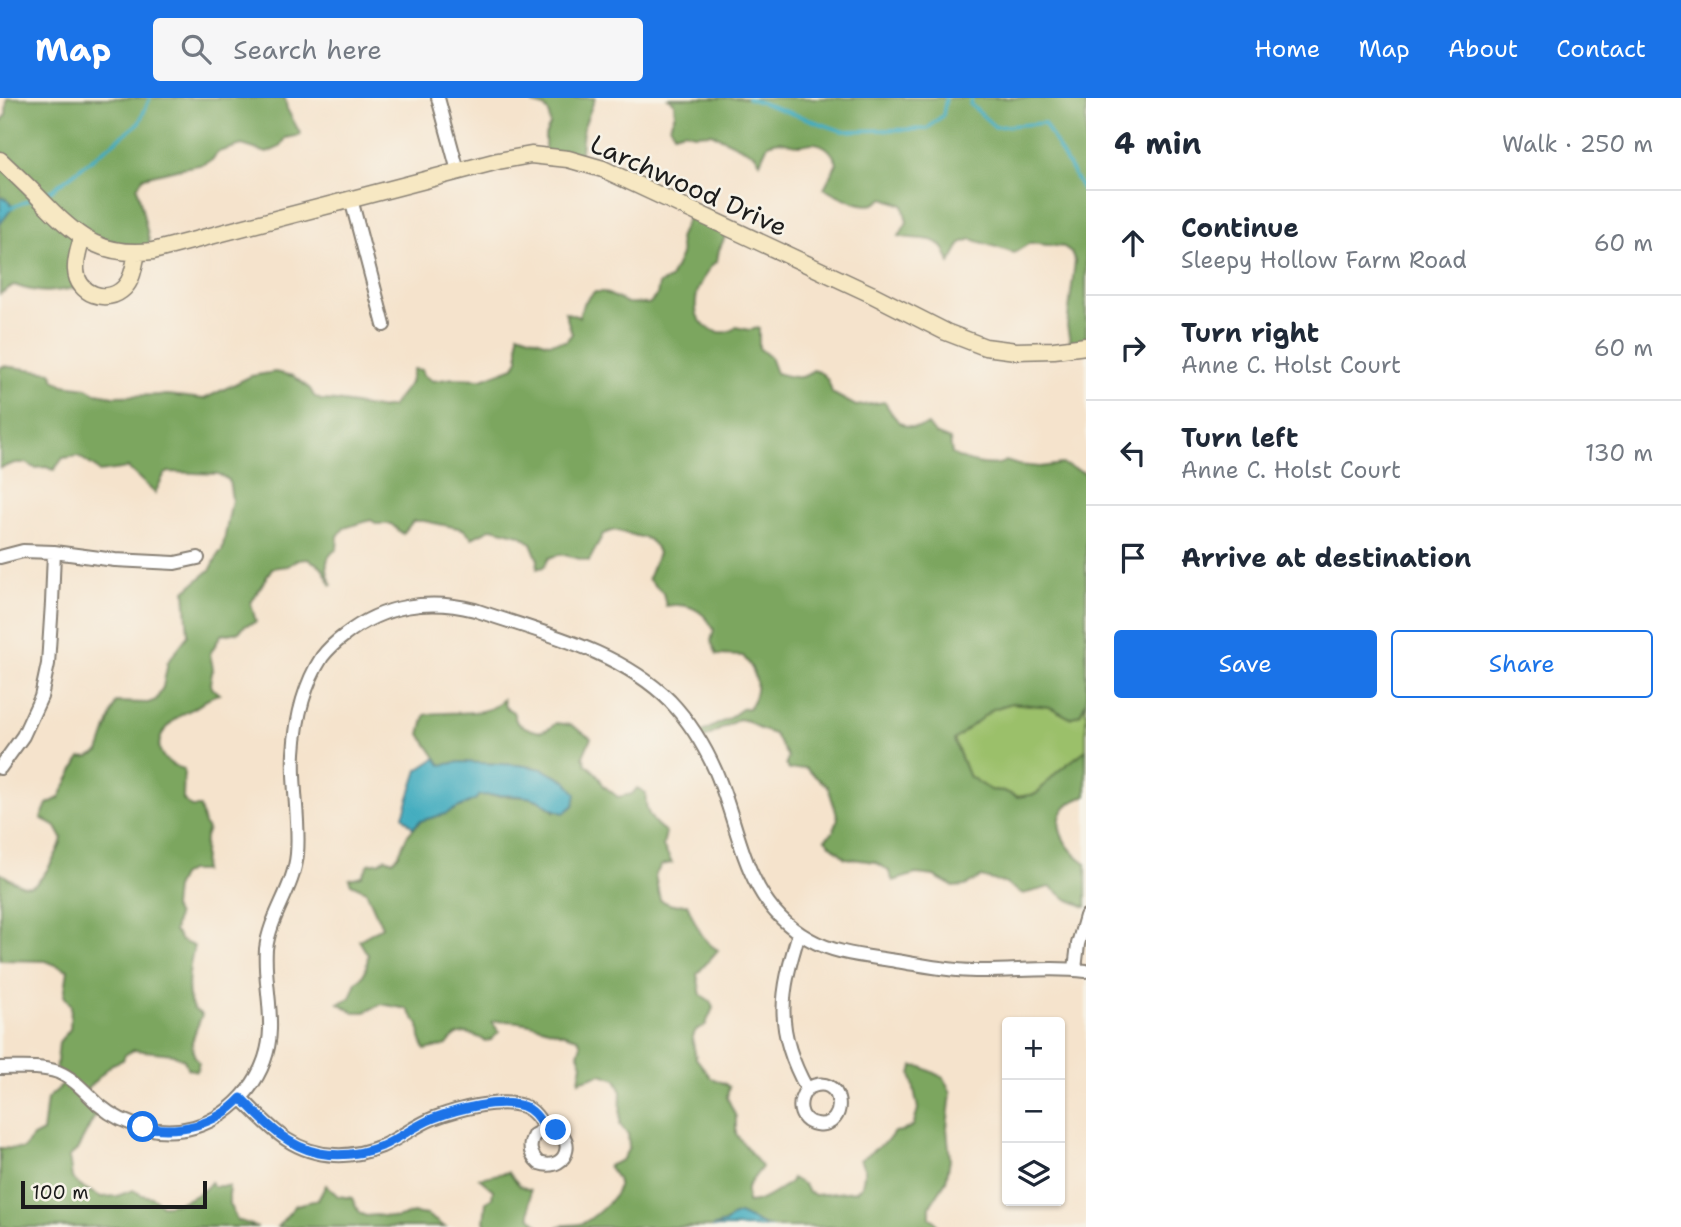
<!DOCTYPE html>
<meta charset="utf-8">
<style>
:root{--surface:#fff;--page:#f6f6f7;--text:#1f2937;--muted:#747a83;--line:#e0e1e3;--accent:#1a73e8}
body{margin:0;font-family:"Shantell Sans",sans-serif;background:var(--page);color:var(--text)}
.controls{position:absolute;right:21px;bottom:21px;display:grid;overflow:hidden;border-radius:7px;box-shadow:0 2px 5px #0004}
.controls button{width:63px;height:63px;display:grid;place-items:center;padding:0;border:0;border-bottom:2px solid var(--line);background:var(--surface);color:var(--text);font:35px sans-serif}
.scale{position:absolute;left:21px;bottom:18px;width:186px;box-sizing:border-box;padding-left:7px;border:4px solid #1c1c1c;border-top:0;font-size:19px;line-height:24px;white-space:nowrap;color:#1c1c1c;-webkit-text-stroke:5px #f7f3e8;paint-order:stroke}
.stop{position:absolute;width:21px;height:21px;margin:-16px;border:5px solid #1a73e8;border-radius:50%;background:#fff}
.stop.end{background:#1a73e8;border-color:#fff;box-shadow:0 2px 7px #0008}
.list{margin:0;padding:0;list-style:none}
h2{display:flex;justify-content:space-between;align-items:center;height:91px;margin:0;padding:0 28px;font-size:30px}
h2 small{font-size:23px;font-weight:400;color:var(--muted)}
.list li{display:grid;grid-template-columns:46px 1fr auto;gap:21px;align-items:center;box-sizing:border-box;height:105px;padding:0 28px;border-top:2px solid var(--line)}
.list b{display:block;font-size:26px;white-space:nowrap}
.list p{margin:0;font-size:23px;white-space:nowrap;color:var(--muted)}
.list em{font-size:23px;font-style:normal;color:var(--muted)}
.actions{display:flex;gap:14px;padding:21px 28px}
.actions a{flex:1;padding:16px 0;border:2px solid var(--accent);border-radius:7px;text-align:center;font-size:24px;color:var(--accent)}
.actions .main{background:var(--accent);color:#fff}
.icon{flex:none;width:38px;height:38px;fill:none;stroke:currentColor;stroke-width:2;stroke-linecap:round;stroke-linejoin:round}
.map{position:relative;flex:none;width:1086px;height:1129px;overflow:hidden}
header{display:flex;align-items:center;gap:42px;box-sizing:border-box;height:98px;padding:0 35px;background:var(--accent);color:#fff}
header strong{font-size:33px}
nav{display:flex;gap:38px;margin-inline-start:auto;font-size:24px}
.search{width:490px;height:63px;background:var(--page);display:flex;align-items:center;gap:18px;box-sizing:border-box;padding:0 24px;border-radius:7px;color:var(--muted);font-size:26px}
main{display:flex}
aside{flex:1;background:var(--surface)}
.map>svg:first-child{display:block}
.green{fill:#9bc06b;stroke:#5c6e44;stroke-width:2}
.forest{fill:#7ca65f;stroke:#4c613e;stroke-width:2}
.water{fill:#3eaabe;stroke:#2d636d;stroke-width:2}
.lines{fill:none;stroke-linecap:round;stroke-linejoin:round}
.stream{stroke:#3eaabe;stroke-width:3.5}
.street-casing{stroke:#888074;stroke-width:16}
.secondary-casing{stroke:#888074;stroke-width:19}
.street{stroke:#fff;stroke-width:12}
.secondary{stroke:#f7e8c3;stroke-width:16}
.route{stroke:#1a73e8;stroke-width:9}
.labels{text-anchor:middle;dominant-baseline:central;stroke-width:5;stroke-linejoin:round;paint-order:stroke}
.street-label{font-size:26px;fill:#1c1c1c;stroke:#f7f3e8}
</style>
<header>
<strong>Map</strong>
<div class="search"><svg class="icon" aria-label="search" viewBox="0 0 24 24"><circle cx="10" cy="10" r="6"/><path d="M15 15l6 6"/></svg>Search here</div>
<nav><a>Home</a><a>Map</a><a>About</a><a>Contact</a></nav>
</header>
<main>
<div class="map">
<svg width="1086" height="1129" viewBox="0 0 1086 1129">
<rect width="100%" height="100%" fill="#f7f3e8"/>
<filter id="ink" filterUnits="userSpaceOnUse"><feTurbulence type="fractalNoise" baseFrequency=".0143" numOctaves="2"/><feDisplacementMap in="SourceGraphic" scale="14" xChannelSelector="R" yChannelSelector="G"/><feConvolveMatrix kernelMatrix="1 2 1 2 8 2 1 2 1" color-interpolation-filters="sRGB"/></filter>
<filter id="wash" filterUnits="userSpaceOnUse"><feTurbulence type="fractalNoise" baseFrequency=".00686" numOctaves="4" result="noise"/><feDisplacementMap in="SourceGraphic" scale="28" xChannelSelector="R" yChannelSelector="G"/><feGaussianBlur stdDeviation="1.57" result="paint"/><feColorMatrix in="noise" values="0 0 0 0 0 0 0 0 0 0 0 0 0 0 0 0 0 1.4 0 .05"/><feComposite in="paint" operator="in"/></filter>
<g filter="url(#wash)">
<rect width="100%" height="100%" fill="#f5e3cc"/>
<!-- green -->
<path class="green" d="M 1086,604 L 1086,652 L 1057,674 L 1036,696 L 1017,699 L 1004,693 L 990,692 L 968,677 L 954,641 L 993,611 L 1012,605 L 1050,609 L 1070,620 L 1080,616 Z"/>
<!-- forest -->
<path class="forest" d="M 7,0 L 285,0 L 287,11 L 301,37 L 286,40 L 280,49 L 267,55 L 242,47 L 218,54 L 212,62 L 204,66 L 177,71 L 144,79 L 137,89 L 152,155 L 83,141 L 81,189 C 54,194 41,197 14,187 L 0,196 L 0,126 L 12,109 L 5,100 L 0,99 L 0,26 L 6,17 Z
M 531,0 L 595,0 L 583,31 L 580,65 L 545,62 L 545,37 L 550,27 L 549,15 L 544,9 L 533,6 Z
M 668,0 L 1086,0 L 1086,248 L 1071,249 L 1067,228 L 1075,163 L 1071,154 L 1064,149 L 1030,145 L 1014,155 L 971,141 L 961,145 L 950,165 C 940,132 925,145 899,138 L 907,124 L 903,107 L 884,100 C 881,102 877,105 874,106 C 859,110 836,96 824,90 L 837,65 C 833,55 825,45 812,45 C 809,45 805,47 801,47 C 788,48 784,39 768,46 L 760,64 L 755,56 L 711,35 L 694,36 L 684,33 L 674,36 L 670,27 L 675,16 L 674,5 Z
M 691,113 L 729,130 L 719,152 L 717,163 C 710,167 708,173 704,180 C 698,191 695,198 696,211 C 697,229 722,242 736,229 L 749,232 L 759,230 L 759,250 L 770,259 L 776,275 C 789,278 803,284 813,272 C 826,275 829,282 832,295 L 856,308 L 885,304 C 890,314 899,327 910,329 C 915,331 923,328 928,327 L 935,336 L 950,342 L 952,356 C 966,364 993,371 1006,363 L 1018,367 L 1040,369 L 1062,366 L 1086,375 L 1086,604 L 1080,616 L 1070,620 L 1050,609 L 1012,605 L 993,611 L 954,642 L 968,677 L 990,692 L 1004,693 L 1017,699 L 1036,696 L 1057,674 L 1086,652 L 1086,698 C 1044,711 1058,746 1086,765 L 1086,809 L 1067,801 L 1050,789 L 1023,796 L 1004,785 L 981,779 L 965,788 L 954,789 L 934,778 L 916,776 L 893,783 L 888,772 L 875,764 L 845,760 L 825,741 L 833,734 L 838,720 L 828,689 L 805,670 L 789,672 L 786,666 L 788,659 L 774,636 L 760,631 L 748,623 L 739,621 L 701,642 L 696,637 L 728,621 L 742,611 L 749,610 C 761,590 758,575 743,558 L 717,557 L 711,543 L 714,532 C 704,512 688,504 666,508 L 663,495 L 648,481 L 658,455 L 654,446 L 648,441 L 614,432 L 603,436 L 589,463 L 560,456 L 549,460 L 544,469 L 537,471 L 538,462 L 531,445 L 520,437 L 492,430 L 472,440 L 463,431 L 424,423 L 413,423 L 403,436 L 391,426 L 377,426 L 371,422 L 344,430 L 338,438 L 337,451 C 321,461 327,474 332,488 L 321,468 L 308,461 L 297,462 L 288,468 L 272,470 L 251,505 L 256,524 L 244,528 L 239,534 L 221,537 L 210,556 L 213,570 L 210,585 L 213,591 L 219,596 C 206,599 207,603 196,609 C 189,613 179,617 173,623 C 151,643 156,663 184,671 L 183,701 L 191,709 L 200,709 L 204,726 L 208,731 L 205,739 L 203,773 L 189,773 L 181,778 L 175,790 L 173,810 L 177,818 L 174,834 L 177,836 L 181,843 L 194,848 C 190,863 184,896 193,910 C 194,912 200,915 202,917 C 196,933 185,949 199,964 L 197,973 L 188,971 L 184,962 L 173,956 L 134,952 L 125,957 L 123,962 L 112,966 L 86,992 L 99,1010 L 77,1052 L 69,1059 L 72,1080 L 80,1088 L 101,1099 L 117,1098 L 133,1092 L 142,1097 L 152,1099 L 162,1107 C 178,1107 202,1097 211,1084 L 213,1088 L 229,1088 L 229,1106 L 237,1122 L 258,1129 L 0,1129 L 0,1050 L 23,1051 L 33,1039 L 43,1034 L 47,1001 L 68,982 L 56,974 L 59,944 L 70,931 L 71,907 L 64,898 L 68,872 L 46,863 L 0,862 L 0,775 C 9,780 21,790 31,788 C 42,786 60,751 62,740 L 56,729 L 41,720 L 47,706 L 59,700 L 80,660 L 89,659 L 99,654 L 116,604 L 148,605 L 156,602 L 163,589 L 167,569 L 167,565 L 188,537 L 185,493 L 211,471 L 219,455 L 222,453 L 232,402 L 229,382 L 218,376 L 169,374 L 164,377 L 155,395 L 128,370 L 99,374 L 96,370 L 78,358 L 63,360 L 54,372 L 46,369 L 35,370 L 26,365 L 15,365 L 0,370 L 0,270 L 3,268 L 51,274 L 55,282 L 64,287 L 87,290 L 96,295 L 114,298 L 168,297 L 204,301 L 251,278 L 275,274 L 293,278 L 310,291 L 314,298 L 321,302 L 336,303 L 383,311 L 384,309 L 391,309 L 410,285 L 413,271 L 422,272 L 423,277 L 433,283 L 454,280 L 482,281 L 514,269 L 518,261 L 518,235 L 548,245 L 566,243 L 572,236 L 565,214 L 579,219 L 583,206 L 594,194 L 604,194 L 627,205 L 649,206 L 657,197 L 659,186 L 670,181 L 681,157 L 679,140 Z
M 503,601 L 505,609 L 513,614 L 517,625 C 533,633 541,639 556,625 L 571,627 L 591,640 L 583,658 L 586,666 L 597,676 L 604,688 L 618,699 L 632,696 L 637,690 L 646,695 C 644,713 651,724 666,734 L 663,748 L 672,765 L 662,767 L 655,777 L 660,802 L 672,807 L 687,806 C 695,823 701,843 718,852 L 697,876 L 701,897 L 710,903 L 713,910 L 705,928 L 696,932 L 692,940 L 696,960 L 712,981 L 724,985 L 729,989 L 727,999 L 736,1019 L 736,1036 L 762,1069 L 747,1089 L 747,1105 C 764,1104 777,1093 790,1084 L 792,1080 L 804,1087 L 808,1094 L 815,1097 L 856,1093 L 862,1088 L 865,1072 L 860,1062 L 888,1042 L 894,1034 L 902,1033 L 913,1028 L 918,1011 L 911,976 L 913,968 L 922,969 L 944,980 L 951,995 L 947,1030 L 950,1062 L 946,1083 L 930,1108 L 930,1120 L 934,1122 L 938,1129 L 772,1129 L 765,1128 L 739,1116 L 732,1119 L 725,1125 L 712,1129 L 557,1129 C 569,1125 570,1128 579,1126 C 590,1124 618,1099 618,1088 C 619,1080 612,1074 608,1068 L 622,1062 L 629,1050 L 628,1036 L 620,1027 L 621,992 L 616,981 L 601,976 L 579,983 L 582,966 L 578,956 L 581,946 L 578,940 C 551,933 521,919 492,924 L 499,934 L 491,942 L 485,943 C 469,933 458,931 447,947 L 425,952 L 420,940 L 419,927 L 407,911 L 381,906 L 365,914 L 353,914 L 339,905 L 350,900 L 356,884 C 366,878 367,867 368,857 L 359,842 L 382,829 L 366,793 L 351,786 L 349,781 L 362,778 L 369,766 L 381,764 L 385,760 L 393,763 L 399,756 L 407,738 L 420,723 L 445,716 L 476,701 L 479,697 L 527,699 L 540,703 L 555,714 L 566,683 L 542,671 L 519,667 L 461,664 L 441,667 L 420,636 L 425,617 C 447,611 488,622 503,601 Z
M 508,1074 L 520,1088 L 530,1092 L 530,1118 L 540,1129 L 487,1129 L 484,1124 L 486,1104 L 492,1100 L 493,1092 L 479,1080 Z
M 326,1087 L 338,1098 L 352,1100 L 359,1115 L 366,1118 L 376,1117 L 396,1120 L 413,1115 L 427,1117 L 445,1129 L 277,1129 L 296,1107 L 318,1102 Z"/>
<!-- water -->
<path class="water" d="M 0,99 L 5,100 L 13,109 L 0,126 Z
M 436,660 L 441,667 L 461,664 L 519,667 L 542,671 L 566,683 L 576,696 L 574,707 L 564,715 C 553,713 547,706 538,702 C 520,695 498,698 479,697 L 476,701 L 445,716 L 420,723 L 413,730 L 403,718 L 418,672 Z
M 739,1116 L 765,1128 L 772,1129 L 712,1129 L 725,1125 L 732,1119 Z"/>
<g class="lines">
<!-- stream -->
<path class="stream" d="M 748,0 L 842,33 L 927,31 L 943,17 L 946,0
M 972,0 L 970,6 L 995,29 L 1044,25 L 1086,98
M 43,95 L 52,92 L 139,25 L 150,0
M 0,115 L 33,100"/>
</g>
</g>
<g filter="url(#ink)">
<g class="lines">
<defs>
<path id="street" d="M 438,0 L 458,73
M 351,101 L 384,227
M 0,459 L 23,453 L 54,454 L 115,462 L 175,465 L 198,460
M 0,670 L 23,638 L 41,599 L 48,566 L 52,505 L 54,454
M 799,835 C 780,896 774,932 807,991 C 797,1002 797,1023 816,1026 C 851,1032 844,970 807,991
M 1075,871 L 1078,846 L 1086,818
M 0,970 C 19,970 40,968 58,974 C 75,981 86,995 99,1007 C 125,1029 162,1038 194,1029 C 237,1016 269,976 270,931 C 271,904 264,878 266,851 C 270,817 294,790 297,756 C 300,723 292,689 294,655 C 296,622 304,587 322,559 C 328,551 337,543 345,537 C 383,507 429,500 475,512 C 542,535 619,552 670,603 C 689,623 705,649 716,674 C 742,735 744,805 809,841 C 835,856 866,858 896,863 C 922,867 948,873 975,873 C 1012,874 1049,868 1086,873
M 241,1000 C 270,1029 291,1055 335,1057 C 351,1058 367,1054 382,1048 C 400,1040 416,1027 434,1020 C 458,1011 499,1000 523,1008 C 534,1012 540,1022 545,1031 L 534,1037 C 528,1048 530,1057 539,1065 C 571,1076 578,1030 545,1031"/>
<path id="secondary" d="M 0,62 C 16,77 32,92 47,108 C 79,141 104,159 153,153 L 498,63 L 531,57 L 568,61 L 603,71 L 871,196 L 946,234 L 985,249 L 1016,253 L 1054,252 L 1086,248
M 82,139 C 80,149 75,161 76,172 C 77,196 107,207 124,190 C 133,181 134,167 137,155"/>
</defs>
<!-- street casing -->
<use href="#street" class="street-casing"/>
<!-- secondary casing -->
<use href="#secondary" class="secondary-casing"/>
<!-- street -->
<use href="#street" class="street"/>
<!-- secondary -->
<use href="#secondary" class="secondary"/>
</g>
</g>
<g class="lines" filter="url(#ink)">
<!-- route -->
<path class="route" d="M 143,1029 C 179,1035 215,1028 241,1000 C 265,1024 284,1047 319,1055 C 340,1059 362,1056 382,1048 C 400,1040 416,1027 434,1020 C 458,1011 499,1000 523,1008 C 534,1012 540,1021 545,1031 L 556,1032"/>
</g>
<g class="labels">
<!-- street labels -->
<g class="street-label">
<text transform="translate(689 87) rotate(24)">Larchwood Drive</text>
</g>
</g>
</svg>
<div class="controls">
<button>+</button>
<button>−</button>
<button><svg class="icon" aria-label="layers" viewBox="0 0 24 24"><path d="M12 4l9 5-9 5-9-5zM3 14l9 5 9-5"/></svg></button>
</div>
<div class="scale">100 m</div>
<div class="stop" style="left:143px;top:1029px"></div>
<div class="stop end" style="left:556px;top:1032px"></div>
</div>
<aside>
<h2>4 min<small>Walk · 250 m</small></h2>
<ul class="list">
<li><svg class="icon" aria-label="ahead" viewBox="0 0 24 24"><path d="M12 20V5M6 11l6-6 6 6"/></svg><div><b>Continue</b><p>Sleepy Hollow Farm Road</p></div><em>60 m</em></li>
<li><svg class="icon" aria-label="right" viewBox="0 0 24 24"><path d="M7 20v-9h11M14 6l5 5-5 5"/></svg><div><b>Turn right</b><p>Anne C. Holst Court</p></div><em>60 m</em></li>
<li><svg class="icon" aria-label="left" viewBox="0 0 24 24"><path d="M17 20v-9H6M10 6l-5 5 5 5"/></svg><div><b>Turn left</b><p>Anne C. Holst Court</p></div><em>130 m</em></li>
<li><svg class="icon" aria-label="arrive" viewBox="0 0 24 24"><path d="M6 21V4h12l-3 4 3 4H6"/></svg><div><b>Arrive at destination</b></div></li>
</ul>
<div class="actions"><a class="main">Save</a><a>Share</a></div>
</aside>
</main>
